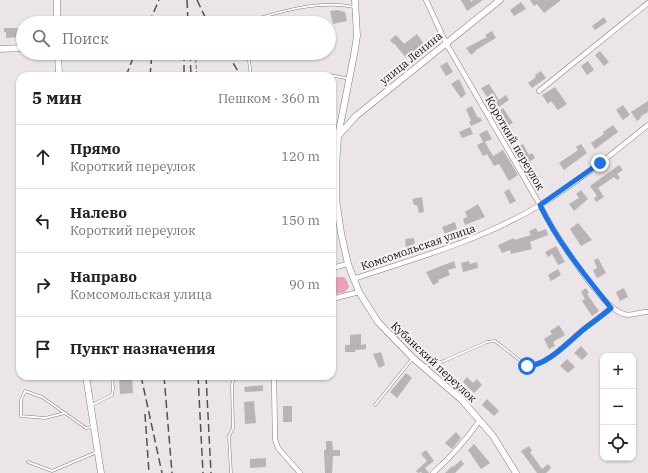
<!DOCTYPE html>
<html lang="ru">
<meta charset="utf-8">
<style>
:root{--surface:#fff;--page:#f6f6f6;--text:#222;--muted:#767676;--line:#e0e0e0}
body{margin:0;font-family:"IBM Plex Serif",serif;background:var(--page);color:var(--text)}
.controls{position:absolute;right:12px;bottom:12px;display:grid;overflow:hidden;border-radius:8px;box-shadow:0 1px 3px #0004}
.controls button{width:36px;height:36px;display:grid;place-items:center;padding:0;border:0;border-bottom:1px solid var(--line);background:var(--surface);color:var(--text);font:20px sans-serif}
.stop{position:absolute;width:12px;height:12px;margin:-9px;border:3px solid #1a73e8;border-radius:50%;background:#fff}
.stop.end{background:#1a73e8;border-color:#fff;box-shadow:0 1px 4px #0008}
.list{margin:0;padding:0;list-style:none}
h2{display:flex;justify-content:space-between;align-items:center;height:52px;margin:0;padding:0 16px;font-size:17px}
h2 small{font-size:13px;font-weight:400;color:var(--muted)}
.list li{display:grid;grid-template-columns:26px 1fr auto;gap:12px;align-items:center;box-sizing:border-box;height:64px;padding:0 16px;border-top:1px solid var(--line)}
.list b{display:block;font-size:15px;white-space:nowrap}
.list p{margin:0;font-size:13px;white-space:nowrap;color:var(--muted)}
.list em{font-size:13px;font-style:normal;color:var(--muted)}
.icon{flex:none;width:22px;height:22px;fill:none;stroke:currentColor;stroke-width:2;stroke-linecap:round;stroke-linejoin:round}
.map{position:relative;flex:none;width:648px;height:473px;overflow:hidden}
.search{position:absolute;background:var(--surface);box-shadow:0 1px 3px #0004;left:16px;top:16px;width:320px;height:44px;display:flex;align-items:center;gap:10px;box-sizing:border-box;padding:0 14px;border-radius:22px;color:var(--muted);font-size:15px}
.panel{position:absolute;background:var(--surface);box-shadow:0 1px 3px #0004;left:16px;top:72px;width:320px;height:308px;border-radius:12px}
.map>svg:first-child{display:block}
.green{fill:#e7a1ba}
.building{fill:#b9b3b5}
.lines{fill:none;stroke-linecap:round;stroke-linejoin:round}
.lane-casing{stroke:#817c7d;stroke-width:3}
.street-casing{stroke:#817c7d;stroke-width:5.5}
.secondary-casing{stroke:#817c7d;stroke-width:7}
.path{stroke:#736f71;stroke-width:1;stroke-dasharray:4 2;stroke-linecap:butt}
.lane{stroke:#fff;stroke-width:2}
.street{stroke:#fff;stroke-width:4.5}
.secondary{stroke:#fff;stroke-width:6}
.rail{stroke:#545152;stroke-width:1.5;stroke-dasharray:8 4;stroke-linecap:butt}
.route{stroke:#1a73e8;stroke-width:5}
.labels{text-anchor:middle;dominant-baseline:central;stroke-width:4;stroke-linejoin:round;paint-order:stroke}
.street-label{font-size:11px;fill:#100e0f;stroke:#f8f2f4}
</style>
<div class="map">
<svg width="648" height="473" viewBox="0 0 648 473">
<rect width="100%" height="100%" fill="#ebe5e7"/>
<!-- green -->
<path class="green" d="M 339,277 L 344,277 L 347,281 L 349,287 L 345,292 L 332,295 L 332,278 Z"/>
<!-- building -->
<path class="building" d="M 461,0 L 470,0 L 471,2 L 473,0 L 483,0 L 467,11 Z
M 530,0 L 561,0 L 544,13 L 537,4 L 534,6 Z
M 521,2 L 526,9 L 514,16 L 510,10 Z
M 337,10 L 345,12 L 347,21 L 333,24 L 330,11 Z
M 604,17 L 607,22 L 595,30 L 592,26 Z
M 4,28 L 18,28 L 18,37 L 6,38 L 6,32 L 4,32 Z
M 492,31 L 496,38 L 476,50 L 476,51 L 471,55 L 466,48 L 487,37 L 485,35 Z
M 417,34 L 424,44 L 406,58 L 394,43 L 393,44 L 390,40 L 396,35 L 404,44 Z
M 600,51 L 609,62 L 604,66 L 595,55 Z
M 588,61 L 594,70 L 587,75 L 581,66 Z
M 447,62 L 453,72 L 446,76 L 440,66 Z
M 541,71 L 546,78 L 532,88 L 528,83 L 536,77 L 535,75 Z
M 459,79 L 466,94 L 461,98 L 451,84 Z
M 489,84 L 499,100 L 506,95 L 509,100 L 499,107 L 491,96 L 488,98 L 481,88 Z
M 555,87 L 567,104 L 558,110 L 551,101 L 548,104 L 542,95 Z
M 648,101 L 648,112 L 640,117 L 641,118 L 637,121 L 631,112 Z
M 623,105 L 630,115 L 623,120 L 616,110 Z
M 472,106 L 478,118 L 480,117 L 482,121 L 471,126 L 469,122 L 471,121 L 466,109 Z
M 503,108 L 513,123 L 504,128 L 495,114 Z
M 613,125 L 618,132 L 595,149 L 591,143 L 604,134 L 603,132 Z
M 470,127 L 473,134 L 462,138 L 459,132 Z
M 487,130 L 492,139 L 485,142 L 493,156 L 503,150 L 518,175 L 509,181 L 499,164 L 494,166 L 487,154 L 483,156 L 477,145 L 483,142 L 479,134 Z
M 523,144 L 529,155 L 532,153 L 535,158 L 526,164 L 520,153 L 518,154 L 515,148 Z
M 581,144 L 587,153 L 564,170 L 559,163 L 578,150 L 576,147 Z
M 619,165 L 623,170 L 617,174 L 620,178 L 617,180 L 614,177 L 598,188 L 604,197 L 596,202 L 594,198 L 597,196 L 590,186 Z
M 509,189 L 516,201 L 510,204 L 504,192 Z
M 581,190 L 588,199 L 574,211 L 569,204 L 579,198 L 576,194 Z
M 422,197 L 424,212 L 419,213 L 417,205 L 414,205 L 412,199 Z
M 478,204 L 485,217 L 465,225 L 463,219 L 467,217 L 465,212 Z
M 455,222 L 457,229 L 445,234 L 442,227 Z
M 578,223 L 592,240 L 581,246 L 570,229 Z
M 536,228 L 538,232 L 546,229 L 548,235 L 530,242 L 532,249 L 511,254 L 510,250 L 502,253 L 498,245 L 514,238 L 514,240 L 531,235 L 529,231 Z
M 414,238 L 415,247 L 406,248 L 405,239 Z
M 556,246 L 565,262 L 558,265 L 552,254 L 548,257 L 545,252 Z
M 598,258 L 606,273 L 597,278 L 593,270 L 597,268 L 594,260 Z
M 454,261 L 456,268 L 448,270 L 450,275 L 438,280 L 439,282 L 433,285 L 426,272 Z
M 469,261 L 470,264 L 477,262 L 478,268 L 463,272 L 461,263 Z
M 558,269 L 561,275 L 551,281 L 548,275 Z
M 586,288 L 589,293 L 587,294 L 599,311 L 592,316 L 582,301 L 585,299 L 581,292 Z
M 624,288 L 628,297 L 620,301 L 616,292 Z
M 559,325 L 565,335 L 553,342 L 555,346 L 549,349 L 544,339 L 552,334 L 550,331 Z
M 361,334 L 361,345 L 366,344 L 366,349 L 355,350 L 355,352 L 345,352 L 345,345 L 350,345 L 350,335 Z
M 581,346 L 588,354 L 582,360 L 574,353 Z
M 381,352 L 385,365 L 379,368 L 373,354 Z
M 567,359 L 575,367 L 568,373 L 560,366 Z
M 406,373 L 412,378 L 397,398 L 390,392 Z
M 119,376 L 132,376 L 133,393 L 120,394 Z
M 467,377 L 473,383 L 477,379 L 482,385 L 474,393 L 463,382 Z
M 263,385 L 263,391 L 245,392 L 244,387 Z
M 487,399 L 499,411 L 494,416 L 482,405 Z
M 254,401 L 256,423 L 245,424 L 244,402 Z
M 283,406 L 292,406 L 292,422 L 283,422 Z
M 456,432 L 461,438 L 452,449 L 445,443 Z
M 326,441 L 332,441 L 333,450 L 340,450 L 340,456 L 333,456 L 332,473 L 325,473 L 324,450 L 326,450 Z
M 474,444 L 490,463 L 481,469 L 468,450 Z
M 529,446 L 532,451 L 530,452 L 542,469 L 548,464 L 551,468 L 546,473 L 537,473 L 521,451 Z
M 426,450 L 434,461 L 425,468 L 429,473 L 422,473 L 421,472 L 418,473 L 416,471 L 427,461 L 421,454 Z
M 266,458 L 266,467 L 250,468 L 250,459 Z
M 461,460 L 464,464 L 455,473 L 445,473 L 452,466 L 453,467 Z"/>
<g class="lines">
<defs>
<path id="lane" d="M 245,23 C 279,11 319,0 354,7
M 248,53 L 251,76
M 289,76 L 293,75 C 311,75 330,73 348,79
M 425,366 L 444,361 L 487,342 L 495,341 L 526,365
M 92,405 L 112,395 L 113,388 L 112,376
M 375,405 L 412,359
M 65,413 L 45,418 L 21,416 L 21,400 L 25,391 L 42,397 L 86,428 L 93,427
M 28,462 L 52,471 L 97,452
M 231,473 L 229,436 L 233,428 L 232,384 L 235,376"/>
<path id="street" d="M 426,0 L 446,43 L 540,205 C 551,227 601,309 624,314 C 632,317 640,311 648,312
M 539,91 L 648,3
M 332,268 L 348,264
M 353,279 C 417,258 482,240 540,205 C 578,182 613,153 648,125
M 332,299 L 359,292
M 527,366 C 547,366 569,341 584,329 C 593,322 603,315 611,308
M 274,376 L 275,439 L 278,448 L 300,473
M 433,473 C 451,457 466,440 480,420"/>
<path id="secondary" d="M 57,0 L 57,23
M 355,0 L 357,36 L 354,55 L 338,136 L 336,166 L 336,199 L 341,233 L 348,264 L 359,292 L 378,322 L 413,358 L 462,400 L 493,436 L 516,473
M 0,49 L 23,48
M 58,53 L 59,76
M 339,135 L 356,116 L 500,0
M 86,376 L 101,473"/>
</defs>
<!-- lane casing -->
<use href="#lane" class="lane-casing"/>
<!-- street casing -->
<use href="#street" class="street-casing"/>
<!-- secondary casing -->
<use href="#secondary" class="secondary-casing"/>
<!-- path -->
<path class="path" d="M 195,53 L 197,76"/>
<!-- lane -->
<use href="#lane" class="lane"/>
<!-- street -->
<use href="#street" class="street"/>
<!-- secondary -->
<use href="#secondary" class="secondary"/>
<!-- rail -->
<path class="rail" d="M 187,0 L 188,23
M 197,0 L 208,23
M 149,23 L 159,0
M 184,53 L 184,76
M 190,53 L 191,76
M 227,53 L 241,76
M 126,76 L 135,53
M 150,76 L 152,53
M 141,376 L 162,473
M 164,376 L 172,473
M 198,376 L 203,473
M 206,376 L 211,473
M 145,414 L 149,473"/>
</g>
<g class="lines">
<!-- route -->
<path class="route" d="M 527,366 C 547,366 569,341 584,329 C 593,322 603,315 611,308 C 585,275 558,243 540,205 L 600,163"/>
</g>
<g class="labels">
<!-- street labels -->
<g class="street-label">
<text transform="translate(411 58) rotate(-39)">улица Ленина</text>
<text transform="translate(515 143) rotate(60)">Короткий переулок</text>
<text transform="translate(418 247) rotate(-19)">Комсомольская улица</text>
<text transform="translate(434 362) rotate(43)">Кубанский переулок</text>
</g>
</g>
</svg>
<div class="controls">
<button>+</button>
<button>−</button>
<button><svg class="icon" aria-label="locate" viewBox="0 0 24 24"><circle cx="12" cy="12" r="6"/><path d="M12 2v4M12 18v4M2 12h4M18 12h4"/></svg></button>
</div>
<div class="stop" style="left:527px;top:366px"></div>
<div class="stop end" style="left:600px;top:163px"></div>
<div class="search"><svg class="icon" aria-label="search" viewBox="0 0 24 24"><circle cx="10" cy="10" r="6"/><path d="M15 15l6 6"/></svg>Поиск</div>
<section class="panel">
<h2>5 мин<small>Пешком · 360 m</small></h2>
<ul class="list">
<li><svg class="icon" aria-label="ahead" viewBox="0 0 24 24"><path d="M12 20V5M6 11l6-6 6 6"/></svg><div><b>Прямо</b><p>Короткий переулок</p></div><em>120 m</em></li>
<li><svg class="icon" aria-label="left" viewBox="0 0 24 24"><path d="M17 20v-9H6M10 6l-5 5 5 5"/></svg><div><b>Налево</b><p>Короткий переулок</p></div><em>150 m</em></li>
<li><svg class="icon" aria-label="right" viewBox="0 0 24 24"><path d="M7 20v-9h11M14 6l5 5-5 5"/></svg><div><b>Направо</b><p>Комсомольская улица</p></div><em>90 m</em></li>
<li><svg class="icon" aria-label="arrive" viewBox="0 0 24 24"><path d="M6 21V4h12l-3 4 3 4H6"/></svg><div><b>Пункт назначения</b></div></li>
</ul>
</section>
</div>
